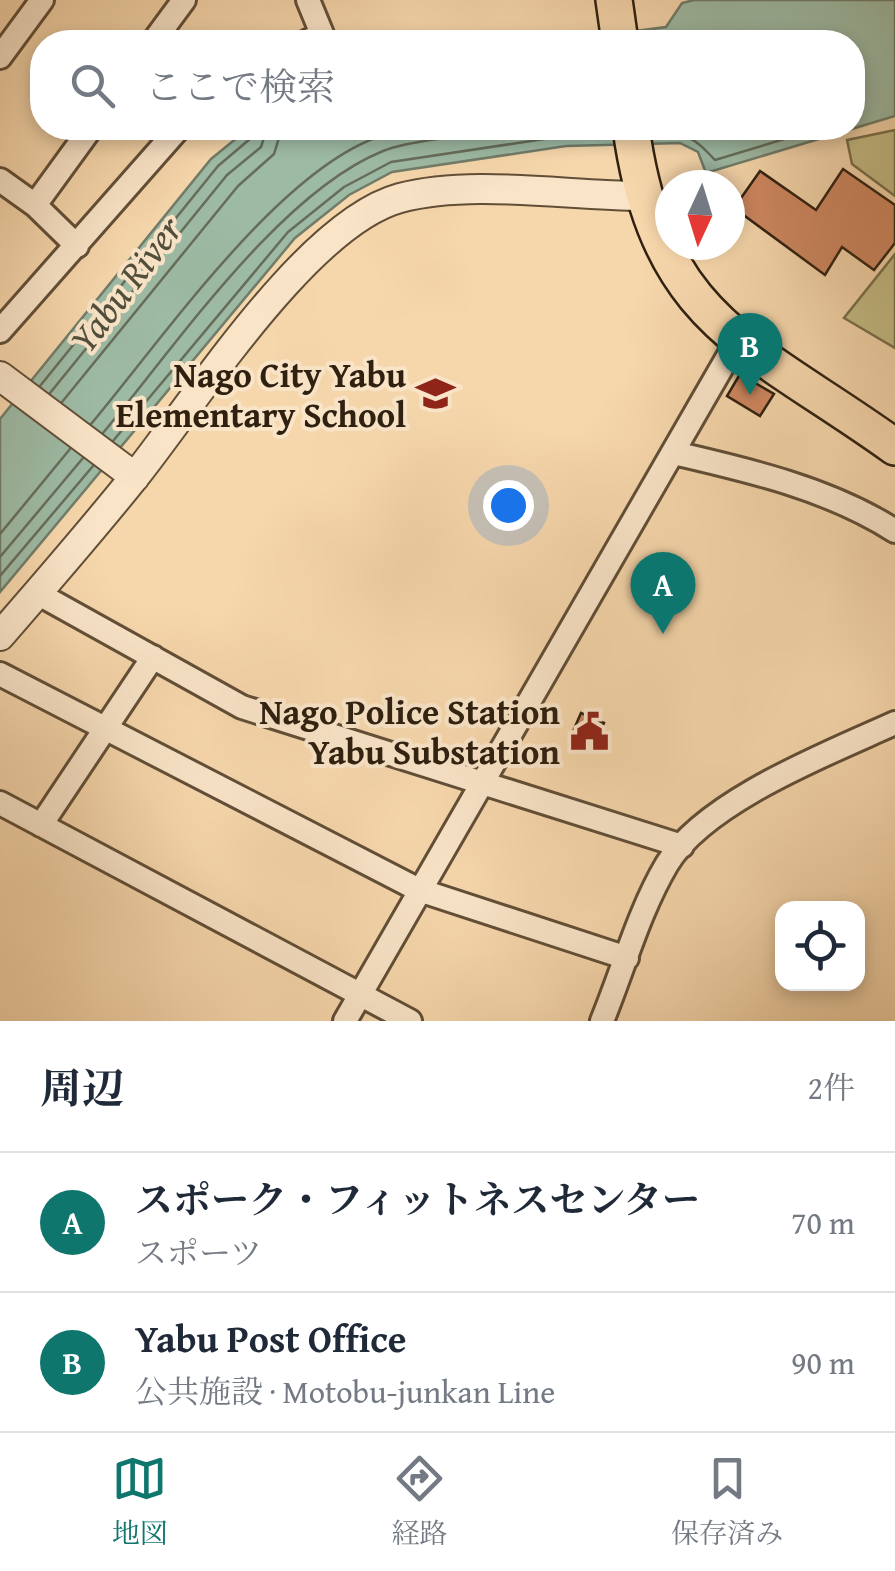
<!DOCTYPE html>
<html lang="ja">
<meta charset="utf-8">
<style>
:root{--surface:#fff;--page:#f6f6f7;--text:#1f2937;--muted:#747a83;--line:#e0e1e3;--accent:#0f766e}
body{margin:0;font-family:"Gentium Book Plus","Noto Serif JP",serif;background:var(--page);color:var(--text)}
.controls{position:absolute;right:30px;bottom:30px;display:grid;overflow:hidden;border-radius:20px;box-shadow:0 5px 15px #0003}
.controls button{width:90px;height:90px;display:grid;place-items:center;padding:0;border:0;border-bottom:2px solid var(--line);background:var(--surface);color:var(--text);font:50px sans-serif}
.compass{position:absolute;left:655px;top:170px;width:90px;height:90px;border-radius:50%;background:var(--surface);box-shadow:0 5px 15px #0003;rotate:184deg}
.you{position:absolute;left:508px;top:505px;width:35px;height:35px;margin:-25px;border:8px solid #fff;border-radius:50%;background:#1a73e8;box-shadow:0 0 0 15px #1a73e833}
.badge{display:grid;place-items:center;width:65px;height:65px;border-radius:50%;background:var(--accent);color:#fff;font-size:32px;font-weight:700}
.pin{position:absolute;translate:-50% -82px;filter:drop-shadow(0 2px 5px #0008)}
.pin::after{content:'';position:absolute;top:52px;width:35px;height:30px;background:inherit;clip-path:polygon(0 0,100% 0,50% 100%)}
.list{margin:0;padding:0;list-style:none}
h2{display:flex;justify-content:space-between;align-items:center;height:130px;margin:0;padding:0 40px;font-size:42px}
h2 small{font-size:32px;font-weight:400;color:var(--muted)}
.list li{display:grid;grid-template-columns:65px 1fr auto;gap:30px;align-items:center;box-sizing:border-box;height:140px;padding:0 40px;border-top:2px solid var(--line)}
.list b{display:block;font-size:38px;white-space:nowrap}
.list p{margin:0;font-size:32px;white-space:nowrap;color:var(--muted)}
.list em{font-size:32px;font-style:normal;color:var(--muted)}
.icon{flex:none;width:55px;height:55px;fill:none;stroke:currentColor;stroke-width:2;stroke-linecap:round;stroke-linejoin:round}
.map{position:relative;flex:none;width:895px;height:1021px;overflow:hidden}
.search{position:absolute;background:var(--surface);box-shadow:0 5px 15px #0003;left:30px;right:30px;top:30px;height:110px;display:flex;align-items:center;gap:25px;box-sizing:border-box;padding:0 35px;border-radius:40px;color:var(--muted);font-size:38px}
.sheet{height:410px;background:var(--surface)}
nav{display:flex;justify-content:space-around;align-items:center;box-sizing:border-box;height:140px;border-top:2px solid var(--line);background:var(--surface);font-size:28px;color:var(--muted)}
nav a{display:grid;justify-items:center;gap:5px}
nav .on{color:var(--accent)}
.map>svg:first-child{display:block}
.green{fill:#c4bc84;stroke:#7a6e4a;stroke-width:2.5}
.water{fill:#9dbaa4;stroke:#717c69;stroke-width:2.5}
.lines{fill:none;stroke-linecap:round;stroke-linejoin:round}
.shore{stroke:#666d5a;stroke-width:2.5}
.building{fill:#cf8760;stroke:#2f2010;stroke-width:2.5}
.minor-casing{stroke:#614e37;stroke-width:28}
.tertiary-casing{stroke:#614e37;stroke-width:32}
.trunk-casing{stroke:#2f2010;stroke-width:40}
.minor{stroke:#f9e4c8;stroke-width:22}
.tertiary{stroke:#f9e4c8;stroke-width:28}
.trunk{stroke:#f6d6ab;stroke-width:35}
.labels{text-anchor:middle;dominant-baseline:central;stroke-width:8;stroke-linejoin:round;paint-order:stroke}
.poi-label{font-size:35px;font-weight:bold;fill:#2f2010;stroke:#f9e4c8;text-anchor:end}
.water-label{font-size:38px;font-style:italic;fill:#504e3c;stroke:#f9e4c8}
</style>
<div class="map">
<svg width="895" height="1021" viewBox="0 0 895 1021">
<rect width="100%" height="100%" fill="#f6d6ab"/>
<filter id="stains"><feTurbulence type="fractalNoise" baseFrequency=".002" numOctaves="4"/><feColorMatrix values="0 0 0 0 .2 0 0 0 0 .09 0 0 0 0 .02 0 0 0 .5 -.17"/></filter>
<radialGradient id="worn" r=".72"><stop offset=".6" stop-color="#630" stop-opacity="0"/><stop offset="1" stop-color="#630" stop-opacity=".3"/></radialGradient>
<!-- green -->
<path class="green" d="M 895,130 L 895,196 L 852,164 L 847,140 Z
M 895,254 L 895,348 L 844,318 Z"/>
<!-- water -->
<path class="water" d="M 694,0 L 895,0 L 895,116 L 706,173 L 698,152 L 680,143 L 566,146 L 392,172 L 349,195 L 295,238 L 0,592 L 0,419 L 211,159 L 249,128 L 852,128 L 852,42 L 551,42 L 666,27 L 682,3 Z"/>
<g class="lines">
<!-- shore -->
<path class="shore" d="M 653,134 C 688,133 692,136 715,160 L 821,128
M 40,386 L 218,166 L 251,138 L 254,128
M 50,393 L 227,175 L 261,147 L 267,128
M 62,402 L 238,186 L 274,154 L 282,128
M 91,424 C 161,341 279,169 381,136 C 397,131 416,130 433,128
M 103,433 C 175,347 279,193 383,151 C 416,138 496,133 535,128
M 113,441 L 288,232 L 344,187 L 391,162 L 564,136 L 612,135
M 0,534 L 70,449
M 0,557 L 83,458
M 0,576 L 93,466"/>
</g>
<!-- building -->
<path class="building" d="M 843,169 L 895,205 L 895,243 L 874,270 L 842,247 L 825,275 L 734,208 L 760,171 L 816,210 Z
M 740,374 L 774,394 L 760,416 L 727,396 Z
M 581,713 L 604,723 L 593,748 L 582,744 L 586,734 L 574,729 Z"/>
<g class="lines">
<defs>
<path id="minor" d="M 153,42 L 184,0
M 306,42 L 322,34 L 308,0
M 0,57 L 42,0
M 0,180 L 35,205 L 77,246
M 35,205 L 91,128
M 0,331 L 179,128
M 674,453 C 748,470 830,489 895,531
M 37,593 L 242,707 L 682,846
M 0,674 L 419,890 L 627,958
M 0,803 L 410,1021
M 41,825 L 153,657
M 345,1021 L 737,341
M 602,1021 C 623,970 639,911 667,864 C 705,801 829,753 895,723"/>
<path id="tertiary" d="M 0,376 L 135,477
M 0,636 C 47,582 93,529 137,474 C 198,397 308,223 400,198 C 472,179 567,196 642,196"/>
<path id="trunk" d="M 614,0 L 620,42
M 631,128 C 658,324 752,344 895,447"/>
</defs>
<!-- minor casing -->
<use href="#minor" class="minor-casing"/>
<!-- tertiary casing -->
<use href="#tertiary" class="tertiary-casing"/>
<!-- trunk casing -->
<use href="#trunk" class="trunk-casing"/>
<!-- minor -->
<use href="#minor" class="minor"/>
<!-- tertiary -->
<use href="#tertiary" class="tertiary"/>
<!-- trunk -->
<use href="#trunk" class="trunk"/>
</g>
<!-- icons -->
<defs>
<symbol id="school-bare" viewBox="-9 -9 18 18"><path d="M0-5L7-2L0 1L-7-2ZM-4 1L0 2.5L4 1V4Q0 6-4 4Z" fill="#8f2418" stroke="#f9e4c8" stroke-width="2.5" paint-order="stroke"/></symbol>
<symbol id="civic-bare" viewBox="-9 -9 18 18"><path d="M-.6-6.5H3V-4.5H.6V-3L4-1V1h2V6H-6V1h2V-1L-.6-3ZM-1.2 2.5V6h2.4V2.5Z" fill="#8f2418" stroke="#f9e4c8" stroke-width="2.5" paint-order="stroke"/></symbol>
</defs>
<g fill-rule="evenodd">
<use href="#school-bare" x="408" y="366" width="55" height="55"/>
<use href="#civic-bare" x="562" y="704" width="55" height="55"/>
</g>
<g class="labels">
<!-- poi labels -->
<g class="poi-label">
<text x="406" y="374">Nago City Yabu<tspan x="406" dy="40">Elementary School</tspan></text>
<text x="560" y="711">Nago Police Station<tspan x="560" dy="40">Yabu Substation</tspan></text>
</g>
<!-- water labels -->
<g class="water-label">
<text transform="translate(125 284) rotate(-53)">Yabu River</text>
</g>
</g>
<rect width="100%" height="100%" filter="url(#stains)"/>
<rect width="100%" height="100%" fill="url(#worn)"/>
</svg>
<div class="controls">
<button><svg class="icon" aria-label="locate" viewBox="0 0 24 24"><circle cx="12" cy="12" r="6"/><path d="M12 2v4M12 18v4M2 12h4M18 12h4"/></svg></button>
</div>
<svg class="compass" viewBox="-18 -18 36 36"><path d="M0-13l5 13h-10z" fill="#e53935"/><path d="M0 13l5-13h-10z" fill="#747a83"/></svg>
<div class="you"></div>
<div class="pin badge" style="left:663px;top:634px">A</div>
<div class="pin badge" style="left:750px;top:395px">B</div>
<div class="search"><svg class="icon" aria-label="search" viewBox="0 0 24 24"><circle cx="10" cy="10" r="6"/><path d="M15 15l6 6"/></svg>ここで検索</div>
</div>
<section class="sheet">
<h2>周辺<small>2件</small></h2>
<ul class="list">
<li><span class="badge">A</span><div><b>スポーク・フィットネスセンター</b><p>スポーツ</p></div><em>70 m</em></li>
<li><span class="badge">B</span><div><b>Yabu Post Office</b><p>公共施設 · Motobu-junkan Line</p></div><em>90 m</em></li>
</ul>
</section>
<nav>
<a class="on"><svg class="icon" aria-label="map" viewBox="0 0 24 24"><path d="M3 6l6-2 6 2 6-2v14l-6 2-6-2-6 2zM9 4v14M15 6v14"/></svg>地図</a>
<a><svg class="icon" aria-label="directions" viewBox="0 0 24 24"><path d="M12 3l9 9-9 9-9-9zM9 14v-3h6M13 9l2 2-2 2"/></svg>経路</a>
<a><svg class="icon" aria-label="saved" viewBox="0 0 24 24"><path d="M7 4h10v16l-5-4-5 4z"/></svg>保存済み</a>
</nav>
